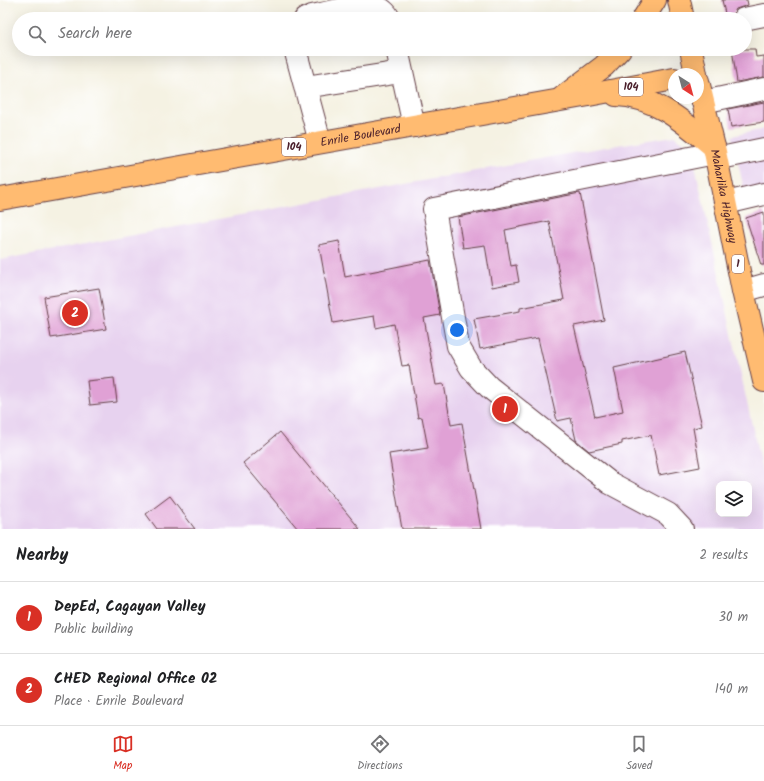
<!DOCTYPE html>
<meta charset="utf-8">
<style>
:root{--surface:#fff;--page:#f6f6f6;--text:#202124;--muted:#757577;--line:#e0e0e0;--accent:#d93025}
body{margin:0;font-family:Kalam,sans-serif;background:var(--page);color:var(--text)}
.controls{position:absolute;right:12px;bottom:12px;display:grid;overflow:hidden;border-radius:8px;box-shadow:0 4px 16px #0002}
.controls button{width:36px;height:36px;display:grid;place-items:center;padding:0;border:0;border-bottom:1px solid var(--line);background:var(--surface);color:var(--text);font:20px sans-serif}
.compass{position:absolute;left:668px;top:68px;width:36px;height:36px;border-radius:50%;background:var(--surface);box-shadow:0 4px 16px #0002;rotate:144deg}
.you{position:absolute;left:457px;top:330px;width:14px;height:14px;margin:-10px;border:3px solid #fff;border-radius:50%;background:#1a73e8;box-shadow:0 0 0 6px #1a73e833}
.badge{display:grid;place-items:center;width:26px;height:26px;border-radius:50%;background:var(--accent);color:#fff;font-size:13px;font-weight:700}
.pin{position:absolute;translate:-50% -50%;border:2px solid #fff;box-shadow:0 1px 4px #0006}
.list{margin:0;padding:0;list-style:none}
h2{display:flex;justify-content:space-between;align-items:center;height:52px;margin:0;padding:0 16px;font-size:17px}
h2 small{font-size:13px;font-weight:400;color:var(--muted)}
.list li{display:grid;grid-template-columns:26px 1fr auto;gap:12px;align-items:center;box-sizing:border-box;height:72px;padding:0 16px;border-top:1px solid var(--line)}
.list b{display:block;font-size:15px;white-space:nowrap}
.list p{margin:0;font-size:13px;white-space:nowrap;color:var(--muted)}
.list em{font-size:13px;font-style:normal;color:var(--muted)}
.icon{flex:none;width:22px;height:22px;fill:none;stroke:currentColor;stroke-width:2;stroke-linecap:round;stroke-linejoin:round}
.map{position:relative;flex:none;width:764px;height:529px;overflow:hidden}
.search{position:absolute;background:var(--surface);box-shadow:0 4px 16px #0002;left:12px;right:12px;top:12px;height:44px;display:flex;align-items:center;gap:10px;box-sizing:border-box;padding:0 14px;border-radius:22px;color:var(--muted);font-size:15px}
.sheet{height:196px;background:var(--surface)}
nav{display:flex;justify-content:space-around;align-items:center;box-sizing:border-box;height:56px;border-top:1px solid var(--line);background:var(--surface);font-size:11px;color:var(--muted)}
nav a{display:grid;justify-items:center;gap:2px}
nav .on{color:var(--accent)}
.map>svg:first-child{display:block}
.built{fill:#e7d2ef;fill-rule:evenodd}
.building{fill:#e0a1d5}
.lines{fill:none;stroke-linecap:round;stroke-linejoin:round}
.minor-casing{stroke:#643f47;stroke-width:24}
.highway-casing{stroke:#643f47;stroke-width:24}
.minor{stroke:#fff;stroke-width:22}
.highway{stroke:#ffbb71;stroke-width:22}
.labels{text-anchor:middle;dominant-baseline:central;stroke-width:3;stroke-linejoin:round;paint-order:stroke}
.shield{fill:#fff;stroke:#80626b;stroke-width:1}
.shield-label{font-size:11px;font-weight:bold;fill:#4a1f2b}
.street-label{font-size:12px;fill:#4a1f2b;stroke:#fff}
</style>
<div class="map">
<svg width="764" height="529" viewBox="0 0 764 529">
<rect width="100%" height="100%" fill="#fff"/>
<filter id="ink" filterUnits="userSpaceOnUse"><feTurbulence type="fractalNoise" baseFrequency=".025" numOctaves="2"/><feDisplacementMap in="SourceGraphic" scale="8" xChannelSelector="R" yChannelSelector="G"/><feConvolveMatrix kernelMatrix="1 2 1 2 8 2 1 2 1" color-interpolation-filters="sRGB"/></filter>
<filter id="wash" filterUnits="userSpaceOnUse"><feTurbulence type="fractalNoise" baseFrequency=".012" numOctaves="4" result="noise"/><feDisplacementMap in="SourceGraphic" scale="16" xChannelSelector="R" yChannelSelector="G"/><feGaussianBlur stdDeviation="0.9" result="paint"/><feColorMatrix in="noise" values="0 0 0 0 0 0 0 0 0 0 0 0 0 0 0 0 0 1.4 0 .05"/><feComposite in="paint" operator="in"/></filter>
<g filter="url(#wash)">
<rect width="100%" height="100%" fill="#f5f2e3"/>
<!-- built -->
<path class="built" d="M 764,129 L 764,189 L 745,194 L 732,136 Z
M 674,136 L 691,147 L 764,480 L 764,529 L 0,529 L 0,260 L 593,149 ZM 719,484 L 749,484 L 749,514 L 719,514 Z"/>
<g id="blocks">
<!-- building -->
<path class="building" d="M 722,0 L 747,0 L 748,5 L 736,9 L 732,16 L 726,18 Z
M 732,49 L 755,49 L 756,57 L 764,56 L 764,77 L 737,82 Z
M 764,102 L 764,122 L 731,127 L 728,109 Z
M 580,193 L 604,320 L 574,326 L 595,417 L 623,411 L 614,368 L 685,352 L 702,426 L 693,428 L 700,467 L 659,475 L 651,435 L 622,441 L 622,444 L 589,451 L 576,440 L 571,418 L 557,421 L 538,338 L 480,349 L 474,319 L 520,311 L 520,308 L 564,300 L 549,221 L 505,230 L 511,266 L 516,265 L 519,282 L 492,287 L 485,245 L 463,248 L 458,217 Z
M 764,212 L 764,265 L 761,265 L 746,218 Z
M 339,241 L 345,277 L 430,260 L 440,315 L 424,318 L 436,385 L 444,384 L 451,425 L 462,423 L 481,529 L 402,529 L 389,454 L 428,448 L 422,417 L 418,418 L 409,365 L 402,366 L 394,324 L 376,328 L 374,316 L 333,323 L 319,245 Z
M 99,288 L 106,329 L 51,338 L 44,297 Z
M 114,378 L 117,402 L 90,405 L 87,381 Z
M 280,432 L 360,529 L 298,529 L 243,463 Z
M 170,496 L 195,529 L 157,529 L 146,514 Z"/>
</g>
</g>
<g filter="url(#ink)">
<use href="#blocks" fill-opacity="0" stroke="#643f47" stroke-width="1"/>
<g class="lines">
<defs>
<path id="minor" d="M 305,19 L 312,16 C 326,13 366,3 378,8 C 383,9 388,15 389,19
M 744,19 L 764,15
M 295,49 L 320,142
M 397,49 L 414,126
M 305,87 L 401,72
M 703,102 L 764,89
M 716,159 L 764,149
M 726,203 L 764,194
M 743,291 L 764,285
M 682,529 L 668,514 L 610,483 L 489,387 L 471,368 L 458,346 L 434,209 L 715,153"/>
<g id="highway">
<path d="M 679,0 L 683,19"/>
<path d="M 643,19 L 655,0"/>
<path d="M 691,49 L 696,74"/>
<path id="s1" d="M 698,81 L 714,147 L 743,291 L 764,381"/>
<path d="M 616,95 C 655,96 685,123 714,147"/>
<path d="M 563,97 L 604,66 L 620,49"/>
<path id="s2" d="M 0,199 L 589,95 L 674,79"/>
</g>
</defs>
<!-- minor casing -->
<use href="#minor" class="minor-casing"/>
<!-- highway casing -->
<use href="#highway" class="highway-casing"/>
<!-- minor -->
<use href="#minor" class="minor"/>
<!-- highway -->
<use href="#highway" class="highway"/>
</g>
</g>
<g class="labels">
<!-- shield labels -->
<g class="shield">
<rect x="619" y="78" width="24" height="18" rx="3"/>
<rect x="282" y="138" width="24" height="18" rx="3"/>
<rect x="732" y="255" width="12" height="18" rx="3"/>
</g>
<g class="shield-label">
<text x="631" y="87">104</text>
<text x="294" y="147">104</text>
<text x="738" y="264">1</text>
</g>
<!-- street labels -->
<g class="street-label">
<text stroke="none"><textPath href="#s2" startOffset="366">Enrile Boulevard</textPath></text>
<text stroke="none"><textPath href="#s1" startOffset="118">Maharlika Highway</textPath></text>
</g>
</g>
</svg>
<div class="controls">
<button><svg class="icon" aria-label="layers" viewBox="0 0 24 24"><path d="M12 4l9 5-9 5-9-5zM3 14l9 5 9-5"/></svg></button>
</div>
<svg class="compass" viewBox="-18 -18 36 36"><path d="M0-13l5 13h-10z" fill="#e53935"/><path d="M0 13l5-13h-10z" fill="#757577"/></svg>
<div class="you"></div>
<div class="pin badge" style="left:505px;top:409px">1</div>
<div class="pin badge" style="left:75px;top:313px">2</div>
<div class="search"><svg class="icon" aria-label="search" viewBox="0 0 24 24"><circle cx="10" cy="10" r="6"/><path d="M15 15l6 6"/></svg>Search here</div>
</div>
<section class="sheet">
<h2>Nearby<small>2 results</small></h2>
<ul class="list">
<li><span class="badge">1</span><div><b>DepEd, Cagayan Valley</b><p>Public building</p></div><em>30 m</em></li>
<li><span class="badge">2</span><div><b>CHED Regional Office 02</b><p>Place · Enrile Boulevard</p></div><em>140 m</em></li>
</ul>
</section>
<nav>
<a class="on"><svg class="icon" aria-label="map" viewBox="0 0 24 24"><path d="M3 6l6-2 6 2 6-2v14l-6 2-6-2-6 2zM9 4v14M15 6v14"/></svg>Map</a>
<a><svg class="icon" aria-label="directions" viewBox="0 0 24 24"><path d="M12 3l9 9-9 9-9-9zM9 14v-3h6M13 9l2 2-2 2"/></svg>Directions</a>
<a><svg class="icon" aria-label="saved" viewBox="0 0 24 24"><path d="M7 4h10v16l-5-4-5 4z"/></svg>Saved</a>
</nav>
